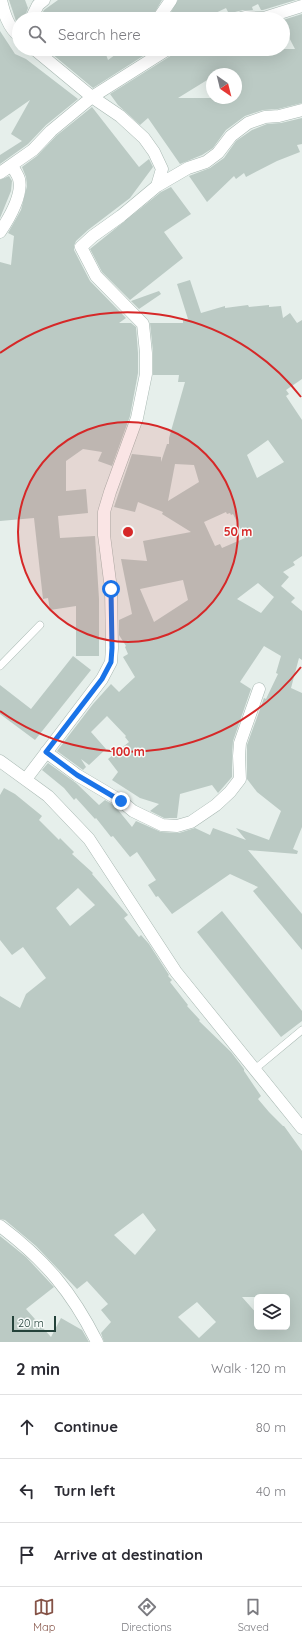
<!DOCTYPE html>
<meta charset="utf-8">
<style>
:root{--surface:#fff;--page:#f7f7f7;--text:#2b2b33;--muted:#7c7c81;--line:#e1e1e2;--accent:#855347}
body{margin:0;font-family:Quicksand,sans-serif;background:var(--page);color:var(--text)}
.controls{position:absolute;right:12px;bottom:12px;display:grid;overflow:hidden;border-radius:6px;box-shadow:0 4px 16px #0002}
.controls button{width:36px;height:36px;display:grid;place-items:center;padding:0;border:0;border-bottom:1px solid var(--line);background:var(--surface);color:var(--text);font:20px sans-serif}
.compass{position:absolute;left:206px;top:68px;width:36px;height:36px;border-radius:50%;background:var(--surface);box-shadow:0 4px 16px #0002;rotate:145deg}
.scale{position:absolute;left:12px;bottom:10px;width:44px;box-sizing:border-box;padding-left:4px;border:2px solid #24423a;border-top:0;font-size:11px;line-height:14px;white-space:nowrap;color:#24423a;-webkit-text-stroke:3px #f7fbf9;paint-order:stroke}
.stop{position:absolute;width:12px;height:12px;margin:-9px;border:3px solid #1a73e8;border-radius:50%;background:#fff}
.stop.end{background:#1a73e8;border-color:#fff;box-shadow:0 1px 4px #0008}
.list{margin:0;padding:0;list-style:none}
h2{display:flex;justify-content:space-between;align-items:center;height:52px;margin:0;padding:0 16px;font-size:17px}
h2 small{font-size:13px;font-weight:400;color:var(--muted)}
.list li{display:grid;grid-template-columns:26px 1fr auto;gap:12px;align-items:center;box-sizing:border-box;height:64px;padding:0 16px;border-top:1px solid var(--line)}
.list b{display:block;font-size:15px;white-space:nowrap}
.list em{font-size:13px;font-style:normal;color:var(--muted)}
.icon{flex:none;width:22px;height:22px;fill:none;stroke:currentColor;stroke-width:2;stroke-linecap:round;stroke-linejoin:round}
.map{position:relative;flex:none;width:302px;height:1342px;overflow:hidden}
.search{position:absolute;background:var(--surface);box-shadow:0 4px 16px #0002;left:12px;right:12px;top:12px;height:44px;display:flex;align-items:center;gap:10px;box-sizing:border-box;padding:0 14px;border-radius:22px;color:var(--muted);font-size:15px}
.sheet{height:244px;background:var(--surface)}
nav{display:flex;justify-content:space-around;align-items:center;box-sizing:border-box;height:56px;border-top:1px solid var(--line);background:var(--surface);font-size:11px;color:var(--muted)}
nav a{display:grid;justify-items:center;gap:2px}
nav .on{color:var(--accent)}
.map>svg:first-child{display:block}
.building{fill:#bbcac4;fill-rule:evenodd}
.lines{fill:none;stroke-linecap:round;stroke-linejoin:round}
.service-casing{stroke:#a8b8b2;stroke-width:8}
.minor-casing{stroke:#a8b8b2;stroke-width:13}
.tertiary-casing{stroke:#a8b8b2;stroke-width:13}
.service{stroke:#fff;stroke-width:7}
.minor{stroke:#fff;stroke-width:12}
.tertiary{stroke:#fff;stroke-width:12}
.route{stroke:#1a73e8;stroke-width:5}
.ring{fill:none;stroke:#d62828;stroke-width:2}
.centre{fill:#d62828;stroke:#f7fbf9;stroke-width:2}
.ring-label{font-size:12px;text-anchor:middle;font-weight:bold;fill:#d62828;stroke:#f7fbf9;stroke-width:3;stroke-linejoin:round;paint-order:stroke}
</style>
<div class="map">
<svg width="302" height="1342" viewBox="0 0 302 1342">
<rect width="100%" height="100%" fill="#e6efeb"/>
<!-- building -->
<path class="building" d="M 9,0 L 25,0 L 28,8 L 24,19 L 19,19 L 16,21 Z
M 58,0 L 162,0 L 151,19 L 39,19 L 44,10 Z
M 178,0 L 296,0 L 263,10 L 261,10 L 258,4 L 252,7 L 253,10 L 243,10 L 235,12 L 230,16 L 226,8 L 203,19 L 167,19 Z
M 302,14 L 302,103 L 278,109 L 263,110 L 245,116 L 226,130 L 213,148 L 202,155 L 180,164 L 148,118 L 140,125 L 118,105 L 110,94 L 172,55 L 175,49 L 295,49 L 283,26 L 283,20 ZM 212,74 L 236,74 L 236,98 L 178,98 L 212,77 Z
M 0,31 L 15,54 L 26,59 L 78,99 L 46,125 L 28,144 L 0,164 L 0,155 L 22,141 L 11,134 L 30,100 L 0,121 Z
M 46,49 L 104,49 L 108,60 L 123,49 L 154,49 L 93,88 Z
M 92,107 L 139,167 L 149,159 L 153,167 L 130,198 L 88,230 L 76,241 L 74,246 L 74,250 L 90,281 L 126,318 L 119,323 L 131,323 L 136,327 L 138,353 L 138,373 L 130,416 L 112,466 L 98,461 L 102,452 L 83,449 L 66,461 L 66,491 L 86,489 L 88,513 L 58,516 L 60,538 L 95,536 L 99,599 L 99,656 L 76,656 L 76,606 L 50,610 L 48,598 L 43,599 L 34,518 L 0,521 L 0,262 L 11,265 L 14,236 L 8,233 L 21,210 L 27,186 L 26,177 L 22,167 L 37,156 L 56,136 Z
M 302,118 L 302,144 L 297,145 L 300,152 L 277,161 L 246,177 L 244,173 L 236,179 L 234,176 L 207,202 L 189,176 L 210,168 L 224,158 L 236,141 L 252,130 L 267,124 L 281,123 Z
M 9,176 L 12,181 L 11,191 L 0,218 L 0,180 Z
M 171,187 L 191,214 L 164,232 L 183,258 L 130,300 L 102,272 L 90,249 L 161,192 Z
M 190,280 L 201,313 L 225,306 L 225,308 L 248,305 L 249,307 L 269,305 L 269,307 L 281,306 L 283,318 L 290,313 L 297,323 L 302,320 L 302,379 L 286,390 L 289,394 L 286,396 L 302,420 L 302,556 L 293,562 L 295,565 L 283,572 L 289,577 L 281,586 L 295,598 L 291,602 L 302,611 L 302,660 L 299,658 L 291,688 L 302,693 L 302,827 L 293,849 L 298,851 L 297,854 L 248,850 L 302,914 L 302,950 L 253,891 L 258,887 L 230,874 L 172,914 L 158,896 L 156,897 L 148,885 L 156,880 L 137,852 L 130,857 L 113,836 L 111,837 L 96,818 L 95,819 L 76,798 L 74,800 L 64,788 L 42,770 L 48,763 L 76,783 L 99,805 L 105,800 L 114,805 L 132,827 L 136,821 L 161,832 L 179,833 L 195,828 L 210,835 L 213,828 L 246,840 L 236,828 L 269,840 L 281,811 L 257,792 L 247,779 L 247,745 L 264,698 L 266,699 L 278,674 L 276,673 L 281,656 L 264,646 L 240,682 L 251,689 L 233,741 L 232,755 L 232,777 L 218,793 L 212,785 L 180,794 L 177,818 L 164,818 L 150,811 L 159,804 L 140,798 L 112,780 L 118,772 L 108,759 L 129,742 L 125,737 L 126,736 L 107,716 L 91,732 L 106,749 L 89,765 L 81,759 L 86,767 L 83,770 L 57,751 L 93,704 L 111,684 L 119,692 L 135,677 L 123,657 L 128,654 L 125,647 L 126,646 L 119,635 L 119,620 L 132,614 L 121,559 L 147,561 L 143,541 L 191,532 L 162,514 L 163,512 L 138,502 L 135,512 L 114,507 L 132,454 L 161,457 L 161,462 L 167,444 L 169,444 L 169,438 L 185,382 L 178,382 L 179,375 L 153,375 L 153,352 L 150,323 L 183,323 L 183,320 L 188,319 L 177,284 ZM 268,440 L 284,462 L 257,478 L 247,455 ZM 175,464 L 194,465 L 199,482 L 168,501 ZM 226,512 L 227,514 L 230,513 L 231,515 L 233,514 L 245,538 L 222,548 L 220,544 L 215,546 L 204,522 ZM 183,580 L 188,600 L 154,622 L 140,589 ZM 258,583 L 274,597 L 261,613 L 237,599 Z
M 159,291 L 161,294 L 139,309 L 131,301 Z
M 73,656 L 91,670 L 35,740 L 0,714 L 0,685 L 31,709 Z
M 4,788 L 15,794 L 42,816 L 39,820 L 59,840 L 60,838 L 74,852 L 72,854 L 93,873 L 92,874 L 128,915 L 124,918 L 139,937 L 141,935 L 149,944 L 169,975 L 168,976 L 172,980 L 170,982 L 188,1005 L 187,1006 L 200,1020 L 199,1021 L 231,1052 L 244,1069 L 244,1071 L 261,1096 L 258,1099 L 269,1112 L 283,1126 L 284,1126 L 302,1151 L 302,1342 L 104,1342 L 101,1333 L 111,1322 L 101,1310 L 108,1304 L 87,1281 L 77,1289 L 36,1246 L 5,1220 L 0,1219 L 0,996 L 20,1008 L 26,994 L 46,978 L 23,947 L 12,955 L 0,940 L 0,795 ZM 78,888 L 95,905 L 70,926 L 56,908 ZM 143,1213 L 156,1230 L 135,1255 L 114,1235 ZM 242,1297 L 287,1297 L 287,1327 L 257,1327 L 257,1314 ZM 197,1302 L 216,1322 L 199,1338 L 178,1317 Z
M 222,911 L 302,1011 L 302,1021 L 281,1037 L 197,932 Z
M 0,1236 L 26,1257 L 54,1287 L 26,1309 L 51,1337 L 61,1318 L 82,1330 L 89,1342 L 0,1342 Z"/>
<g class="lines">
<defs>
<path id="service" d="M 0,666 L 40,625
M 255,1069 L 302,1030"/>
<path id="minor" d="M 1,0 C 4,13 8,27 19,36
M 31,19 L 38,5 L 44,0
M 158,19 L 171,0
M 237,19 L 245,17 L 264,18 L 302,6
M 0,173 L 33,150 L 51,131 L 92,97 L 168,49
M 157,186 L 188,168 L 206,162 L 218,153 L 231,136 L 248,123 L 265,117 L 279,116 L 302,110
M 0,232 C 8,220 23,195 19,179 C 18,175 14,170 12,165
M 46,752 L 77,775 L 121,801 L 133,811 L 162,825 L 177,826 L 191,822 L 216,805 L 230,792 L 240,779 L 239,756 L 240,743 L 259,689
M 26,779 L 102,679 L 111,662 L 112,648 L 111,589 L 104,535 L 104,512 L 110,492 L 137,418 L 146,374 L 146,353 L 143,324 L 96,276 L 81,247 L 93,236 L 121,216 L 157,186 L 162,169 L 154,152 L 144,138 L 120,116 L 92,97 L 34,49
M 0,1226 C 45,1260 72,1292 97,1342"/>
<path id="tertiary" d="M 0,761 L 48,796 L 89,839 L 176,972 L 302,1128"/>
</defs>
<!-- service casing -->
<use href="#service" class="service-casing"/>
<!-- minor casing -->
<use href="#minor" class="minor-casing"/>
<!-- tertiary casing -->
<use href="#tertiary" class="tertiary-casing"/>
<!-- service -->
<use href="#service" class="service"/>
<!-- minor -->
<use href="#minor" class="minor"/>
<!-- tertiary -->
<use href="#tertiary" class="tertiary"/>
</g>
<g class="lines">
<!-- route -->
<path class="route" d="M 111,589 L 112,648 L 111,662 L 102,679 L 46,752 L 77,775 L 121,801"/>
</g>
<!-- distance rings -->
<circle cx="128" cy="532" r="110" fill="#d62828" fill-opacity=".12"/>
<g class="ring">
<circle cx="128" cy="532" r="110"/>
<path d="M301 667A220 220 0 0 1 0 711M0 353A220 220 0 0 1 301 397"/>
</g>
<circle cx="128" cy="532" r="6" class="centre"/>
<g class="ring-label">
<text x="238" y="536">50 m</text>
<text x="128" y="756">100 m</text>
</g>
</svg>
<div class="controls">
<button><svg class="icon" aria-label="layers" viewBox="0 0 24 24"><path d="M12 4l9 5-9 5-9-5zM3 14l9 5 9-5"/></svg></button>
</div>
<svg class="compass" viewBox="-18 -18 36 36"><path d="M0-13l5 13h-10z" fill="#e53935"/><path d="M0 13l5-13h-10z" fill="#7c7c81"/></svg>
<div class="scale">20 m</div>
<div class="stop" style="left:111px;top:589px"></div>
<div class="stop end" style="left:121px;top:801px"></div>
<div class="search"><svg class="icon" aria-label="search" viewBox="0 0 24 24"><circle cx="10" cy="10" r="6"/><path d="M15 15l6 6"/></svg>Search here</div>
</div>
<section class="sheet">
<h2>2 min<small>Walk · 120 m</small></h2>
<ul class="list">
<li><svg class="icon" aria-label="ahead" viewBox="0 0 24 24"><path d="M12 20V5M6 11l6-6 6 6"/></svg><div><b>Continue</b></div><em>80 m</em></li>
<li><svg class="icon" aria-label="left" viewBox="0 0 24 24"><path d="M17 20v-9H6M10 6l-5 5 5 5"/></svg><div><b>Turn left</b></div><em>40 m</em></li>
<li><svg class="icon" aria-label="arrive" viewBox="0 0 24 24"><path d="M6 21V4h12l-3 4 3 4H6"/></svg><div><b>Arrive at destination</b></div></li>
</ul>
</section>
<nav>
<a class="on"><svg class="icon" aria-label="map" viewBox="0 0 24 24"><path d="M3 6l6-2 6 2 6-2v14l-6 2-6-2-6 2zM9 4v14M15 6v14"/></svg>Map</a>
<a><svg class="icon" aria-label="directions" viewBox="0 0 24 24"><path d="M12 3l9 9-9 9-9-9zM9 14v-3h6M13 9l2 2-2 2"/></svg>Directions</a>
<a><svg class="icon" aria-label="saved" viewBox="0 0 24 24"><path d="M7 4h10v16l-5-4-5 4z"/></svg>Saved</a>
</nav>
